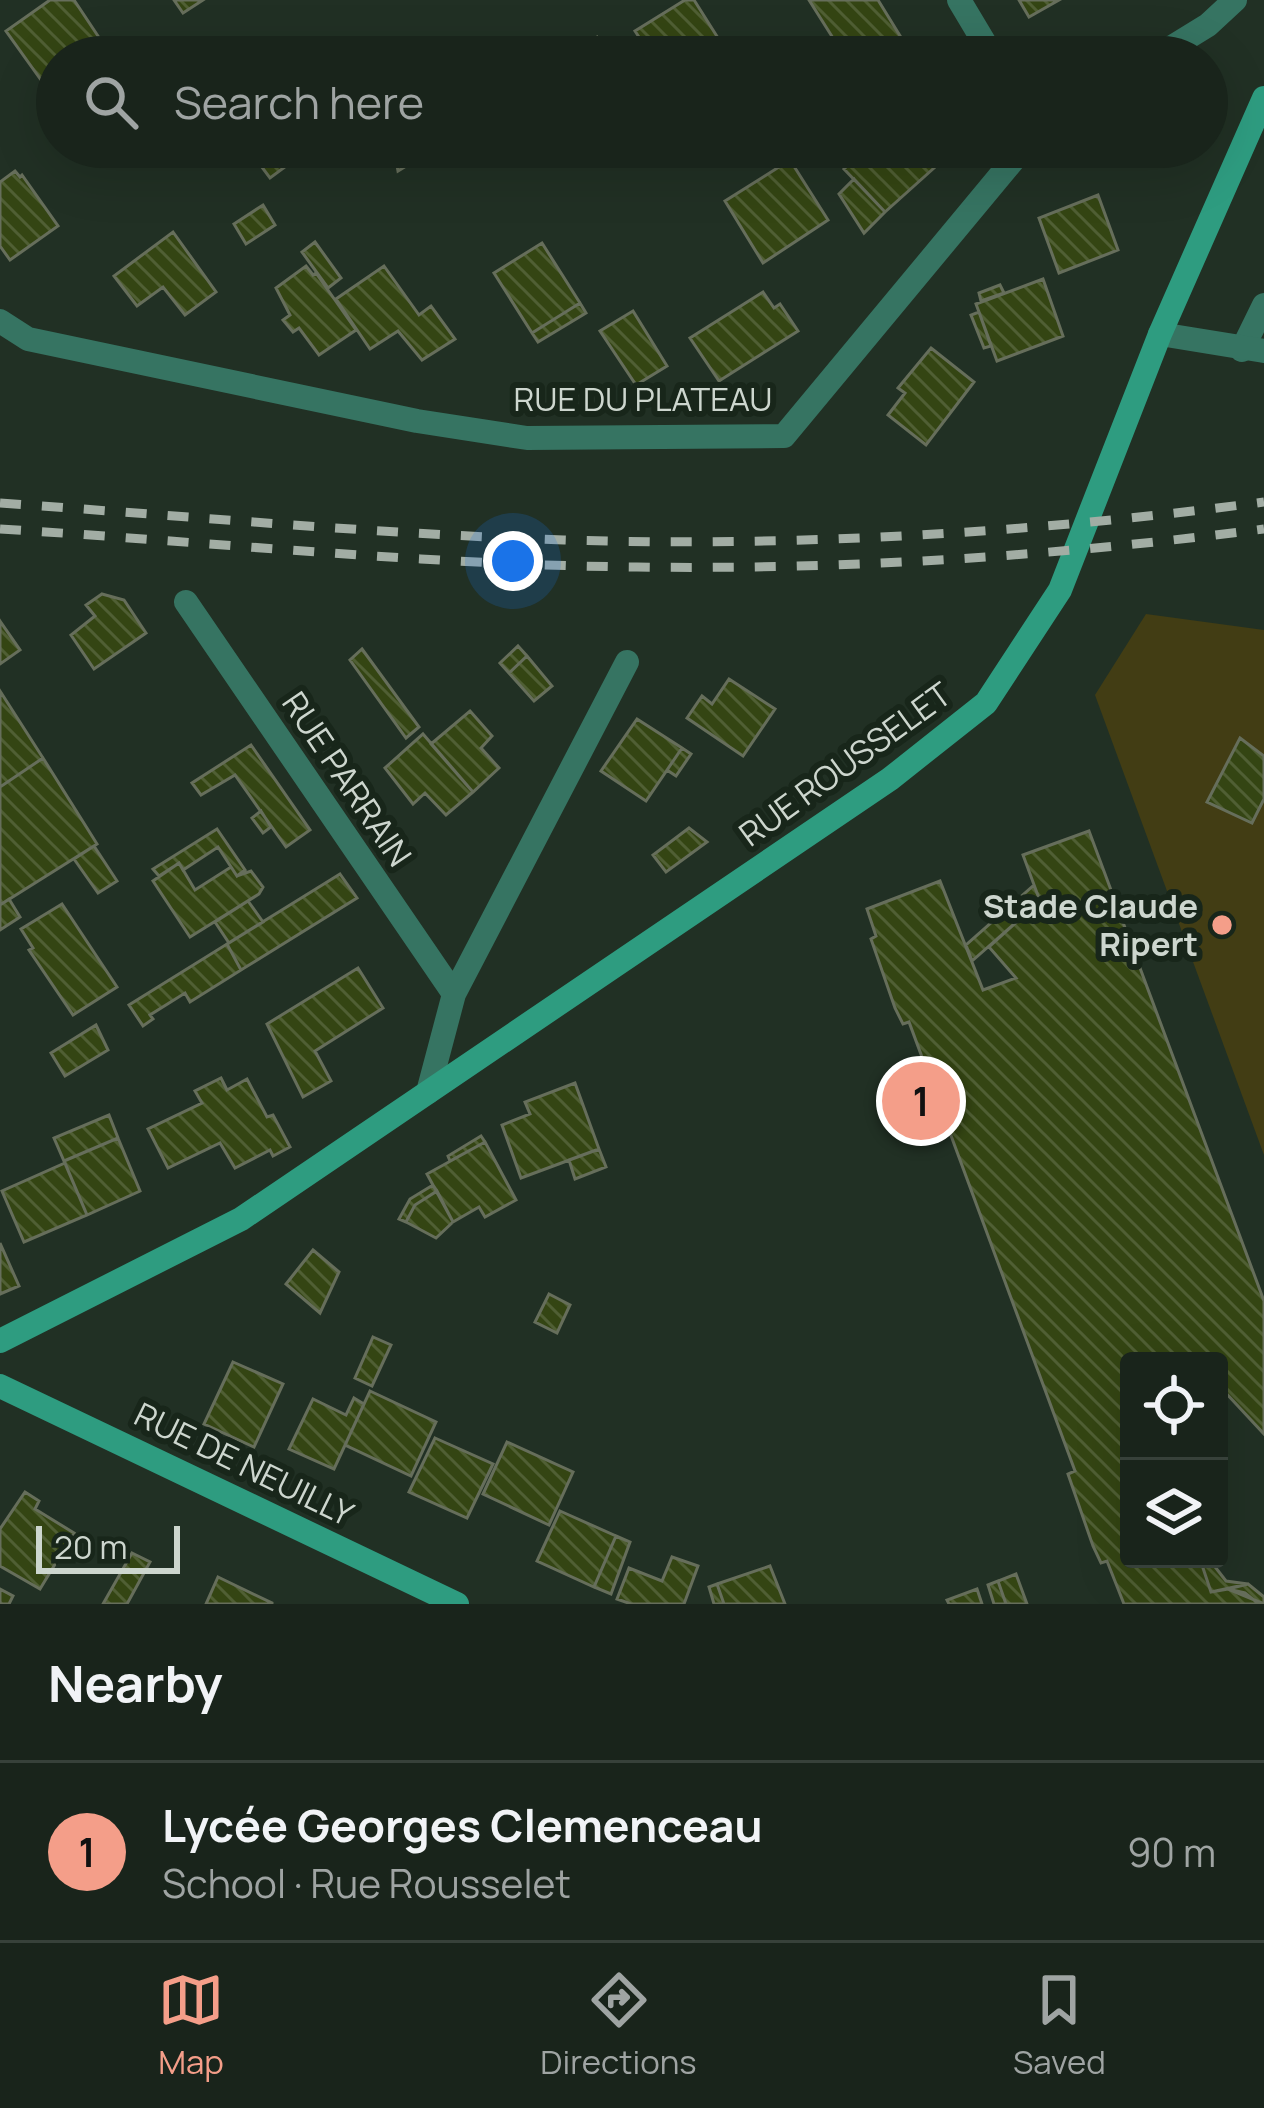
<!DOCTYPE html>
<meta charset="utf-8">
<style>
:root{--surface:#19241b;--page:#263028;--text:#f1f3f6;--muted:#9fa4a3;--line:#37413a;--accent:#f49e89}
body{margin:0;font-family:Manrope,sans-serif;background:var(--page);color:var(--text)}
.controls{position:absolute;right:36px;bottom:36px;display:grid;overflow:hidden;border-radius:12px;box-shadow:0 12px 48px #0002}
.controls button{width:108px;height:108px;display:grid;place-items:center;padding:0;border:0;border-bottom:3px solid var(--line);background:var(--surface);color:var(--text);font:60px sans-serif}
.scale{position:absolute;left:36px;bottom:30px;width:144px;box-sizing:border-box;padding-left:12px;border:6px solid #cdd6ce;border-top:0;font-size:33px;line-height:42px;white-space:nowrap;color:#cdd6ce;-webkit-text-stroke:9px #18261a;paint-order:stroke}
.you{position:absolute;left:513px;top:561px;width:42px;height:42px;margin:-30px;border:9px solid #fff;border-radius:50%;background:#1a73e8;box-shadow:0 0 0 18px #1a73e833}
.badge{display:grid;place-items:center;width:78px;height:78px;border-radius:50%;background:var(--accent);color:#111;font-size:39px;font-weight:700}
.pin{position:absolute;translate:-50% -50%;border:6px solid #fff;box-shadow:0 3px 12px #0006}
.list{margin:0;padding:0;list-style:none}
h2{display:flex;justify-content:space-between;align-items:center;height:156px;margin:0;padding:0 48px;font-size:51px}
h2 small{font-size:39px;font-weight:400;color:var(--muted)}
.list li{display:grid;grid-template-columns:78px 1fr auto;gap:36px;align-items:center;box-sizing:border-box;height:180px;padding:0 48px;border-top:3px solid var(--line)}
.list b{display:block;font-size:45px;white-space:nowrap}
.list p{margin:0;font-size:39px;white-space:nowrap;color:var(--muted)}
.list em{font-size:39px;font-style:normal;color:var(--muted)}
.icon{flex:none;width:66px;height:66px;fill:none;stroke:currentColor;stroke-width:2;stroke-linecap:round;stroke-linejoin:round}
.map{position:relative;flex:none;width:1264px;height:1604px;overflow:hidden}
.search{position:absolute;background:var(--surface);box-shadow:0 12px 48px #0002;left:36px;right:36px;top:36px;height:132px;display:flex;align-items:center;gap:30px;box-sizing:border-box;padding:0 42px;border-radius:66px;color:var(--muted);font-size:45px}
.sheet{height:336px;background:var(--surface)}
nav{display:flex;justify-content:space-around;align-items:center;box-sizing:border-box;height:168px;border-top:3px solid var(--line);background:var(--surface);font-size:33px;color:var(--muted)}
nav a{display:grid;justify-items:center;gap:6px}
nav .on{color:var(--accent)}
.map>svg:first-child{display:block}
</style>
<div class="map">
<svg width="1264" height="1604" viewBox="0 0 1264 1604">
<defs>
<pattern id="building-back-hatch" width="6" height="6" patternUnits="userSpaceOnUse" patternTransform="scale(3)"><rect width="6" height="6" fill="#344513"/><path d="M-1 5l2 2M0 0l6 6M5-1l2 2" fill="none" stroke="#505f34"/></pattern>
</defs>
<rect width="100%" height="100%" fill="#213024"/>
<!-- pitch -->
<path fill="#423d14" d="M1146,614l118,16v525l-169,-460z"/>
<!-- building -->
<path fill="url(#building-back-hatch)" stroke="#666e5b" stroke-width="3" d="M50,0h24l30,45 -17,12h-30v22l-11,8 -40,-56z
M174,0h29l-20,13z
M685,0h9l36,57h-78l-17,-26z
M809,0h69l24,39 -29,18h-28z
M1019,0h40l-30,17z
M597,37l12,20h-42z
M247,147h65l-42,31z
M394,147h43l-39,24z
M867,147h65l12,12 -59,53 -41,-43z
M790,160l38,60 -65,43 -38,-62z
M15,171l5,6 2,-2 36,51 -48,34 -10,-14v-64z
M854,179l31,33 -21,21 -25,-39z
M1098,195l20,55 -59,23 -20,-55z
M263,205l12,20 -29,19 -12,-20z
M173,232l43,60 -31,23 -22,-28 -26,19 -23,-30z
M315,242l26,36 -13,10 -26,-36z
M542,243l38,60 -48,30 -38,-60z
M306,266l7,9 3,-2 40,57 -37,25 -20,-27 -6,4 -10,-12 7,-5 -14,-27z
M384,266l35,49 12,-9 24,33 -33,21 -24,-29 -28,18 -34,-50z
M1043,279l20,57 -66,25 -21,-57z
M1000,285l4,8 -23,8 -2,-8z
M763,292l11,16 6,-4 18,27 -79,50 -29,-43z
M580,303l6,10 -48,29 -6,-9z
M633,311l34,55 -31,19 -36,-54z
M979,312l12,34 -7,2 -13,-33z
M931,348l43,34 -48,63 -38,-30 17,-22 -7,-5z
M102,594l22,6 22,33 -52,36 -23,-34 24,-19 -9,-11z
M0,621l20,29 -20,14z
M518,646l9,10 -18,17 -9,-10z
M362,649l57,78 -13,11 -56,-78z
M527,656l25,30 -18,15 -25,-28z
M729,679l46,30 -32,47 -56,-38 15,-22 10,8z
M0,691l43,67 -43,29z
M470,711l22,25 -11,12 18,20 -26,24 -42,-48z
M637,719l45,29 -36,53 -45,-30z
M423,734l50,58 -27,23 -21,-22 -12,11 -28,-36z
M1240,738l24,18v43l-12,24 -45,-21z
M251,745l59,85 -24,17 -51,-72 -34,20 -9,-12z
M682,748l9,6 -15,22 -9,-6z
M43,758l54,86 -97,61v-118z
M261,811l10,16 -8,6 -11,-15z
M689,828l18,14 -41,30 -13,-17z
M217,829l28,41 -8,6 -19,-29 -35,23 -4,-7 -20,13 -6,-7z
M1089,831l175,470v133l-40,-43 -5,2v-32h-90v198h71l11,33 17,-3 17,4 14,11h-135l-17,-43 -6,2 -8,-17 -25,-72 7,-3 -166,-449 -6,2 -8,-16 -24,-69 5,-3 -9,-27 73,-28 43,109 33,-12 -27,-31 51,-46 -17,-46z
M94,846l23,35 -19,12 -24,-34z
M179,863l16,27 36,-23 6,9 14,-5 12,16 -4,7 -69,43 -37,-56z
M340,874l17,24 -116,72 -14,-26z
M1034,885l6,16 -68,60 -6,-16z
M9,899l11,18 -20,13v-25z
M248,901l15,21 -34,21 -14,-21z
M62,904l55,83 -44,28 -44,-65 4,-2 -12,-19z
M227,944l14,26 -51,32 -5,-9 -35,22 3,4 -10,7 -14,-21z
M358,968l25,40 -68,43 16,30 -28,16 -36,-73z
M96,1025l12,25 -43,26 -14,-23z
M221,1078l6,12 20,-11 20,38 6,-2 17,32 -17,9 -3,-6 -35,18 -15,-25 -52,25 -20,-39 54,-26 -7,-12z
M575,1083l24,66 -78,29 -19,-53 28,-11 -5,-12z
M109,1115l9,23 -54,23 -10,-23z
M481,1136l4,6 -35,19 -2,-5z
M118,1138l22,53 -53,24 -23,-54z
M485,1142l31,58 -31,17 -6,-10 -26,15 -26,-48z
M599,1149l7,18 -31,12 -6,-19z
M65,1163l22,52 -63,27 -22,-51z
M433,1185l4,6 -22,14 -9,17 -7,-3 11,-20z
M437,1191l16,31 -17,16 -30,-16 9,-17z
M0,1243l19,43 -19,8z
M313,1250l26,22 -19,41 -34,-29z
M549,1294l21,11 -13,28 -22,-11z
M373,1337l18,8 -19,41 -17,-8z
M233,1362l50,22 -29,63 -50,-23z
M370,1391l66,31 -25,54 -66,-31z
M354,1398l10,6 -30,65 -45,-20 24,-50 33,16z
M435,1438l58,26 -26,54 -58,-26z
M507,1442l66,30 -24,53 -66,-31z
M25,1492l14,9 -4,8 39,24 -34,56 -40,-23v-37z
M560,1511l56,25 -22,51 -57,-26z
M616,1536l14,6 -19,52 -17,-7z
M132,1553l18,9 -23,42h-24z
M672,1557l26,9 -14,38h-53l-14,-5 12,-31 33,13z
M1200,1559h9l17,22 22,3 -37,8z
M770,1566l15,38h-61l-7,-20z
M1016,1574l11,30h-21l-8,-23z
M218,1577l54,26v1h-66z
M998,1581l8,23h-12l-6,-19z
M717,1584l7,20h-10l-5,-17z
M1248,1584l16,13v7l-36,-15z
M0,1589l13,7 -4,8h-9z
M977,1589l5,15h-33l-2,-4z"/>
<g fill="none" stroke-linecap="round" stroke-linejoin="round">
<!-- lane -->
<path stroke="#367462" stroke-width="24" d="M1242,350l22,-45"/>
<!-- street -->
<path stroke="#367462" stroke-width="24" d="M959,0l34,57
M1156,57l52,-32 27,-25
M0,321l28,18 389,82 110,17 257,-2 240,-289
M1160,334l104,17
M186,602l268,392
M428,1092l26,-98 173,-332"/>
<!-- secondary -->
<path stroke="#2e9c80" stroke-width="24" d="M0,1341l241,-122 649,-440 96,-76 74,-113 100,-256 104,-236
M0,1386l457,218"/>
<!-- rail -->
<path stroke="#a2ada4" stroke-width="9" stroke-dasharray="21 21" stroke-linecap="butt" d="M0,503c188,13 376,31 564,37 233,7 468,-7 700,-38
M0,529c212,13 424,36 637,38 210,3 419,-11 627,-38"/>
</g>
<!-- markers -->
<circle fill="#f49e89" stroke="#18261a" stroke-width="4.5" cx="1222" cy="925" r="12"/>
<g text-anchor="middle" stroke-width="12" stroke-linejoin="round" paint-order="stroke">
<!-- street labels -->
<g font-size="33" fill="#cdd6ce" stroke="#18261a">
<text x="643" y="411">RUE DU PLATEAU</text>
<text transform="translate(845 764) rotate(-36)" y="12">RUE ROUSSELET</text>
<text transform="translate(347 779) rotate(56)" y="12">RUE PARRAIN</text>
<text transform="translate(244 1464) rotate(26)" y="12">RUE DE NEUILLY</text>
</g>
<!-- poi labels -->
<g font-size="33" font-weight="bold" fill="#cdd6ce" stroke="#18261a" text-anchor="end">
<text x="1198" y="918">Stade Claude<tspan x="1198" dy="38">Ripert</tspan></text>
</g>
</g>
</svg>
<div class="controls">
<button><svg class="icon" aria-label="locate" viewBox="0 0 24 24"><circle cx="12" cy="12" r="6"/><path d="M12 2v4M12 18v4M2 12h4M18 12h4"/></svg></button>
<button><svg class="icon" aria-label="layers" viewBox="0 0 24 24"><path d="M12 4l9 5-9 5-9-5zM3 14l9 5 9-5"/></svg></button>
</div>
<div class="scale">20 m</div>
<div class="you"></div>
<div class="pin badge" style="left:921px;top:1101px">1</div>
<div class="search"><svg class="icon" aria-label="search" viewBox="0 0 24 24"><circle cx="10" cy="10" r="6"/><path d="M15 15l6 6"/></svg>Search here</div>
</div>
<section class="sheet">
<h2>Nearby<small></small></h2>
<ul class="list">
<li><span class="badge">1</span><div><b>Lycée Georges Clemenceau</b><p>School · Rue Rousselet</p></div><em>90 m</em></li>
</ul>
</section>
<nav>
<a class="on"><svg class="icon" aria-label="map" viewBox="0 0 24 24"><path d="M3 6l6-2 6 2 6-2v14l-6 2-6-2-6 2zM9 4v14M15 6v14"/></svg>Map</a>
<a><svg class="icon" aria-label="directions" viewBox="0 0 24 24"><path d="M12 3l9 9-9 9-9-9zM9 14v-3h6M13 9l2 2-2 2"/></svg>Directions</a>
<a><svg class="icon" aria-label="saved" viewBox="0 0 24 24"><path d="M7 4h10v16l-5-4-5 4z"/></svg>Saved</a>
</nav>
